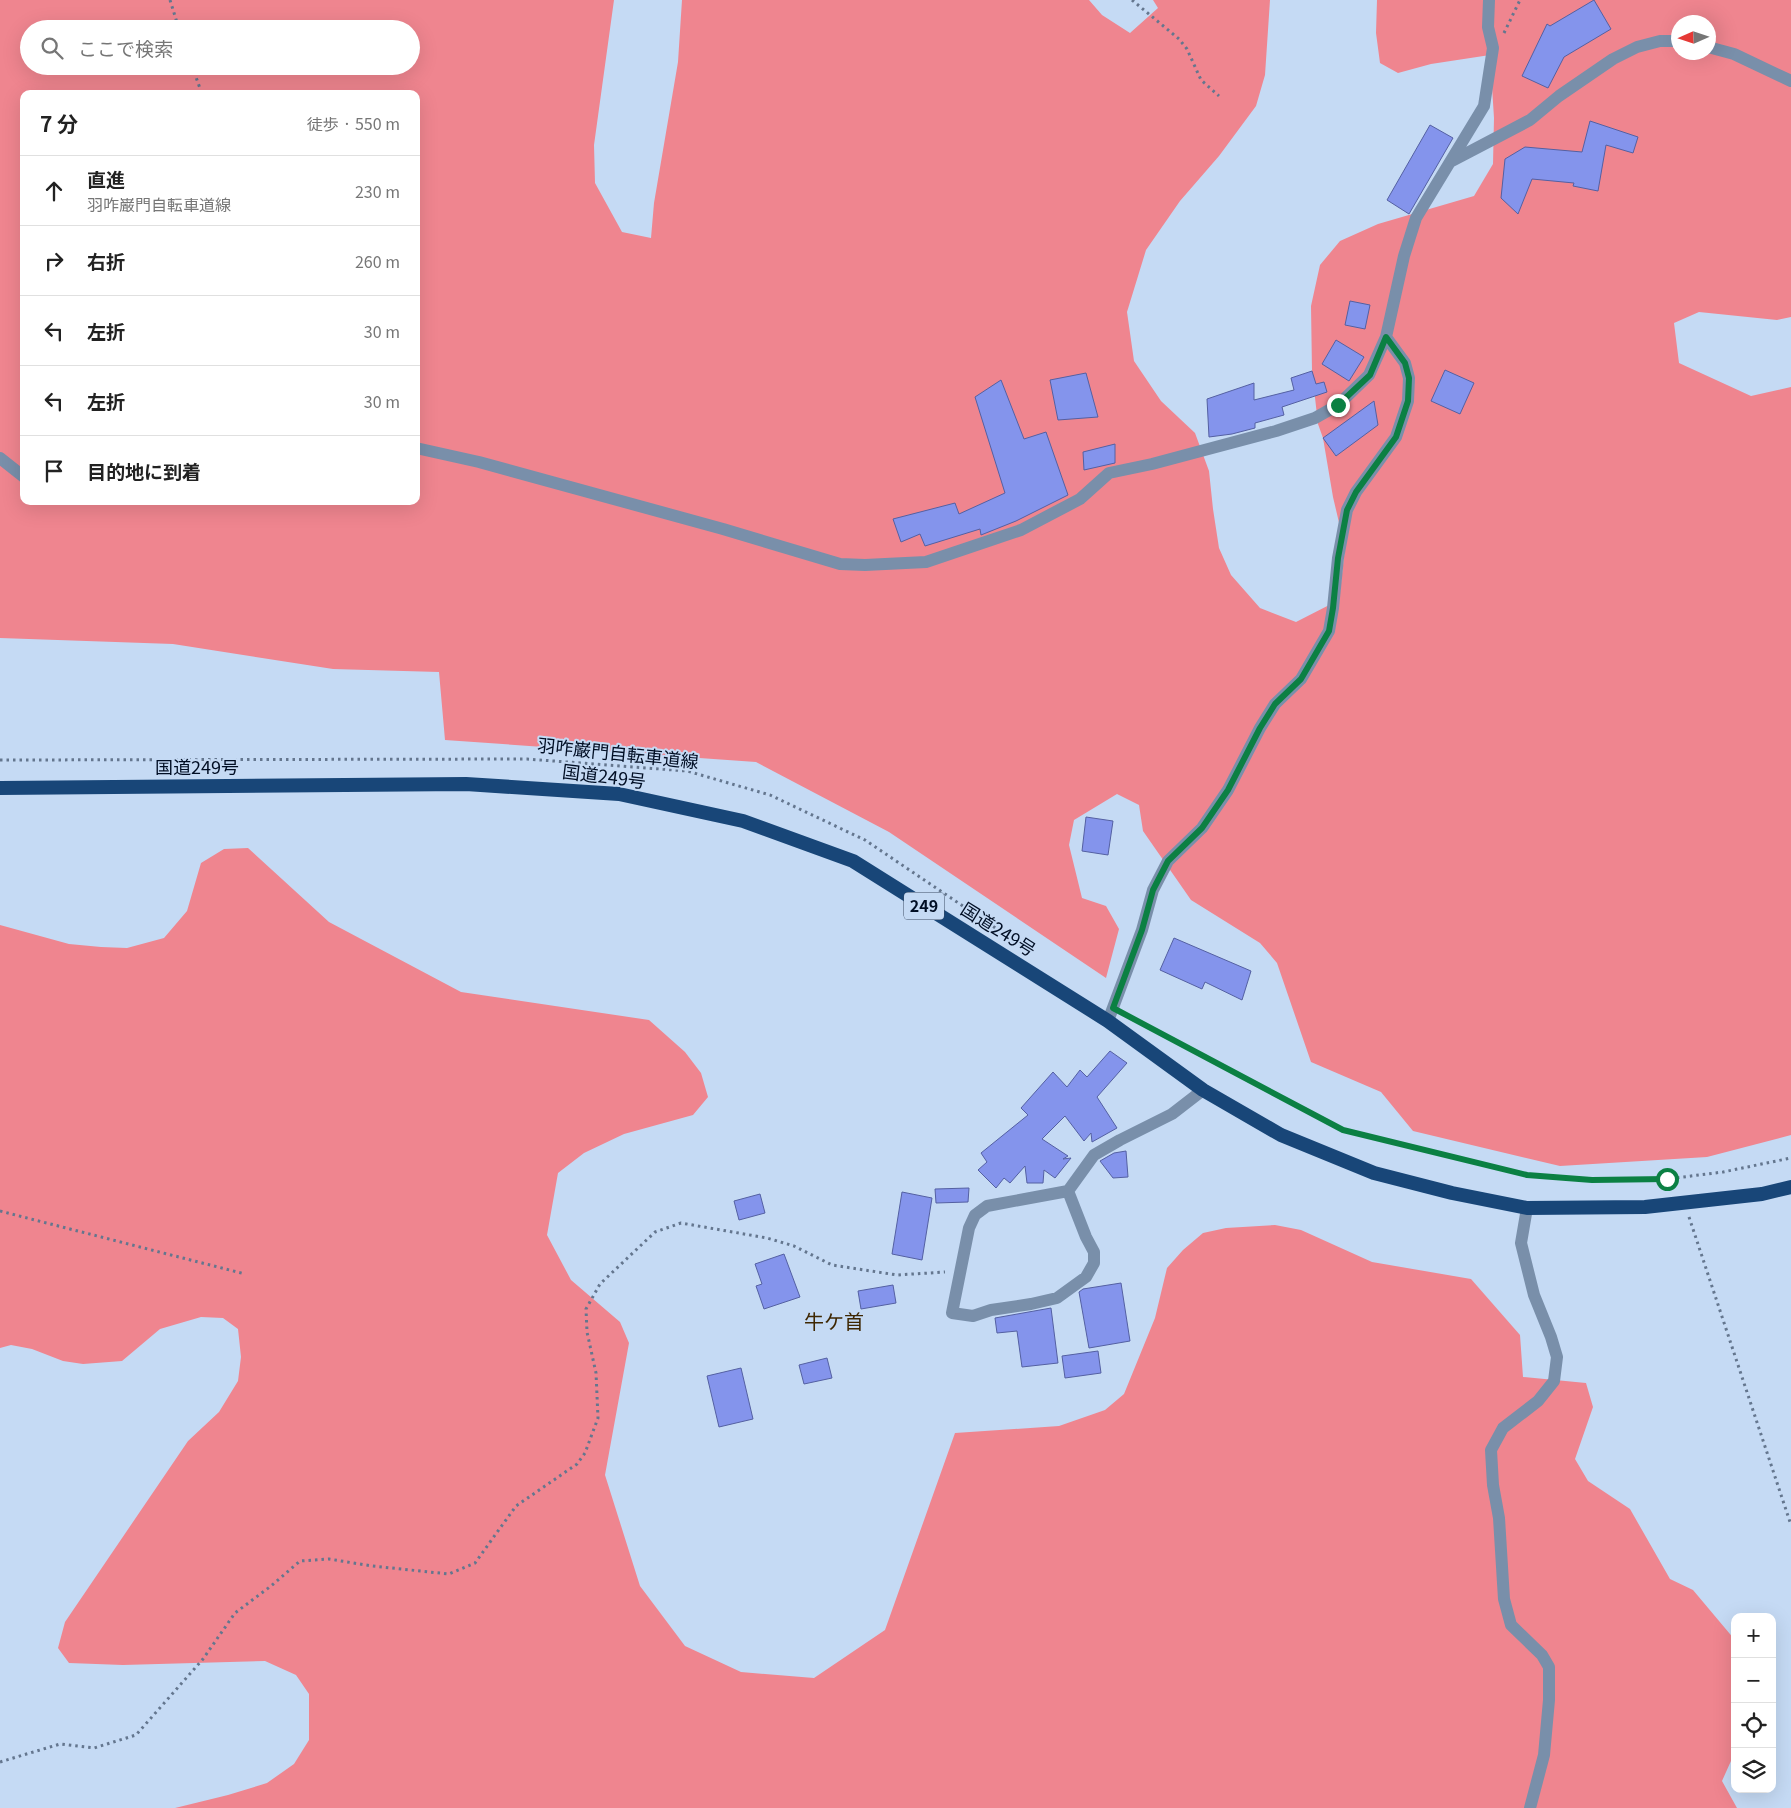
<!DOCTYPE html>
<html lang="ja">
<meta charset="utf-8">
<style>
:root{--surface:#fff;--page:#f2f2f2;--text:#222;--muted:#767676;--line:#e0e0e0}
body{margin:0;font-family:Georgia,"Noto Sans JP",serif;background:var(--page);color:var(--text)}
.controls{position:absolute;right:15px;bottom:15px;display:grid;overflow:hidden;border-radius:10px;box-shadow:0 5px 20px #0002}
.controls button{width:45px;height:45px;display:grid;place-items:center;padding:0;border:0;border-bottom:1px solid var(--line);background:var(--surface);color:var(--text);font:25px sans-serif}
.compass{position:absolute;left:1671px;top:15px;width:45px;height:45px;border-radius:50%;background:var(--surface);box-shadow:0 5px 20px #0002;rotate:267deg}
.stop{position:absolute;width:15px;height:15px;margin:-11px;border:4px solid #0b8043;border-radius:50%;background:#fff}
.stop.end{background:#0b8043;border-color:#fff;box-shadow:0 1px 5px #0008}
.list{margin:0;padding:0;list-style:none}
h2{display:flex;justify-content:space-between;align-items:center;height:65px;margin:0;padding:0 20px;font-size:21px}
h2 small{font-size:16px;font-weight:400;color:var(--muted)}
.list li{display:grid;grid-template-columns:32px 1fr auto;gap:15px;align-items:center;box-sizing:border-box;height:70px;padding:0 20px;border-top:1px solid var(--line)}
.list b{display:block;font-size:19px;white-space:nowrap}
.list p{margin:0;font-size:16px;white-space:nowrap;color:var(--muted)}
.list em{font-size:16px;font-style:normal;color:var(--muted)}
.icon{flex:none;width:28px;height:28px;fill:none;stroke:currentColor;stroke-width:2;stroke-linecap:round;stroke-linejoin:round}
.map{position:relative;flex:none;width:1791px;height:1808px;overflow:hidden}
.search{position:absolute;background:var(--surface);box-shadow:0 5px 20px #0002;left:20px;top:20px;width:400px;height:55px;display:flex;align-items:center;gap:12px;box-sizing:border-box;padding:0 18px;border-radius:28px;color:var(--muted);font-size:19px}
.panel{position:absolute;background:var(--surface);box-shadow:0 5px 20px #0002;left:20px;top:90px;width:400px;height:415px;border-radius:10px}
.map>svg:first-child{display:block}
</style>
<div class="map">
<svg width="1791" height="1808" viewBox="0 0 1791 1808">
<rect width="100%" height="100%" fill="#c5daf4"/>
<!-- forest -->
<path fill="#ef858f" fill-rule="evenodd" d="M0,0h614l-20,145 1,38 27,49 29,6 3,-35 24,-141 4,-62h407l13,15 28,18 28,-25 -5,-8h117l-5,75 -9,31 -37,50 -39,45 -34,49 -19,62 7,49 27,40 34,32 14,38 4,38 6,39 12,27 29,33 36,14 43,-22 6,-52 -12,-51 -10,-59 -5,-14 -6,-53 -1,-65 9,-41 20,-24 38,-17 96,-28 19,-32 1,-46 -4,-63 -59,9 -33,9 -18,-10 -4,-30 1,-33h414v317l-14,3 -78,-8 -25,11 5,40 72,33 40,-9v748l-84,22 -147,9 -147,-35 -32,-39 -70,-30 -34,-99 -17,-20 -69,-43 -48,-69 -4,-26 -22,-11 -43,26 -5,25 13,53 24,8 13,23 -13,49 -217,-146 -133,-70 -311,-22 -6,-68 -106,-3 -160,-25 -173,-6zM1678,22h30v30h-30zM29,29h382v37h-382zM24,94h392v407h-392z
M248,848l81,74 132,70 188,28 36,32 16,21 7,24 -15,18 -69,19 -40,19 -26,20 -11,62 24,45 49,42 9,21 -24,132 35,111 45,60 56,26 73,6 71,-48 70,-197 104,-7 46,-16 19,-16 31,-76 12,-50 16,-18 20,-17 23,-5 49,-3 26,5 71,32 99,17 49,56 3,42 63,6 7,24 -18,52 13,22 42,28 40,70 23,11 42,50v112l-13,29 15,27h-1562l53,-13 39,-12 27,-19 15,-24v-46l-13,-19 -31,-14 -142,4 -54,-2 -11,-15 7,-26 123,-181 31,-29 19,-31 3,-24 -3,-28 -15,-11 -22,-1 -41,12 -38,32 -39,3 -20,-3 -31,-12 -21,-4 -11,3v-423l69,19 32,3 26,1 37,-10 23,-27 14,-48 23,-14z"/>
<!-- building -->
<path fill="#8494ec" stroke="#5460a2" d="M1594,0l17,29 -47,28 -16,31 -26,-12 25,-52 3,2z
M1590,121l48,16 -5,16 -27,-8 -8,46 -25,-5 1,-3 -42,-4 -14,35 -17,-16 4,-39 20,-12 57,5z
M1430,125l23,13 -44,76 -22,-14z
M1350,301l20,4 -5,24 -20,-4z
M1336,340l28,17 -15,24 -27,-17z
M1445,370l29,13 -14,31 -29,-13z
M1312,371l4,13 8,-2 3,10 -45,15 2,8 -29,8v5l-23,6 -23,3 -2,-38 47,-16v17l40,-10 -3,-12z
M1086,373l12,44 -40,3 -8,-40z
M1001,380l23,59 22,-7 22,63 -52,26 -35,14 -1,-6 -55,17 -5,-12 -19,8 -8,-23 62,-16 4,11 46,-21 -30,-96z
M1374,401l4,24 -42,31 -13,-18z
M1115,444v19l-31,7 -1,-18z
M1086,817l27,4 -5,34 -26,-4z
M1174,938l77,33 -9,29 -37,-18 -3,7 -42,-19z
M1110,1051l17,12 -30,34 20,31 -25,14 -1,-9 -7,8 -19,-25 -23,23 26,17 -5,3 8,-1 -16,20 -11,-8 -1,13h-16l-2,-17 -15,17 -6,-5 -8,10 -18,-18 9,-8 -6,-9 47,-38 -7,-7 32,-36 14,15 13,-17 7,7z
M1126,1151l2,26 -15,1 -13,-17 14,-8z
M969,1188l-1,14 -32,1 -1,-14z
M902,1192l30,6 -10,62 -30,-6z
M760,1194l5,19 -26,7 -5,-19z
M784,1254l16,43 -36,12 -8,-23 6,-2 -7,-20z
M1121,1283l9,58 -41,7 -10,-56 4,-3z
M893,1285l3,18 -35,6 -3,-18z
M1051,1308l7,55 -36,4 -5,-36 -20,2 -2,-15z
M1098,1351l3,22 -36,5 -3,-22z
M827,1358l5,20 -28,6 -5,-19z
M741,1368l12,51 -34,8 -12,-51z"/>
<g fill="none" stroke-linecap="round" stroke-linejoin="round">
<!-- path -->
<path stroke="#64768e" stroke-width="3" stroke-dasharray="2.5 4" stroke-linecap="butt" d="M170,0l9,29
M1132,0l47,39 8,10 14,31 18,16
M1504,33l16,-33
M192,66l10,28
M0,760l527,-1 160,12 83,24 95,45 166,112
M1132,1018l211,112 184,45 65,5 75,-1 56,-7 68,-14
M0,1211l245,63
M1689,1217l102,308
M0,1762l60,-18 34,4 42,-13 67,-76 32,-46 36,-27 29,-25 29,-2 43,7 77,8 26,-11 41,-57 61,-42 8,-11 13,-35 -2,-45 -9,-41 -1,-23 14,-25 55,-52 26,-9 86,15 27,8 38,19 65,10 48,-3"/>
<!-- minor -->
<path stroke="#798faa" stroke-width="12" d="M1708,47l26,7 57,27
M1450,162l80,-42 29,-24 54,-37 24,-12 23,-6h18
M416,448l63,14 244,67 117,35 25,1 61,-3 95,-32 59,-31 29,-26 43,-9 124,-33 39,-13 23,-13 31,-30 17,-38 18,-81 12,-38 68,-112 9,-58 -5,-21 1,-27
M0,458l24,19
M1108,1021l34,-91 11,-40 15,-29 34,-33 26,-38 32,-62 15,-24 26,-25 28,-48 4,-23 5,-50 9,-48 9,-18 40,-55 12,-36 1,-23 -4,-15 -19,-26
M1068,1191l18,46 8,15v11l-8,14 -29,21 -26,6 -40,6 -18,6 -21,-3 17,-85 6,-13 12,-9 81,-15 26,-36 26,-15 52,-26 31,-24"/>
<!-- tertiary -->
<path stroke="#798faa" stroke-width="12" d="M1527,1208l-6,35 13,52 17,42 6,20 -3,24 -16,20 -35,27 -12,22 2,35 6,33 5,81 7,26 31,30 7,12v33l-5,55 -14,53"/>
<!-- trunk -->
<path stroke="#184678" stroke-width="14" d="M0,788l466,-4 153,10 124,27 110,40 255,160 95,69 78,45 93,38 78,20 75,15 118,-1 117,-13 29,-7"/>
</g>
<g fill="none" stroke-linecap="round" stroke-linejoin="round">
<!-- route -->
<path stroke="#0b8043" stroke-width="6" d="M1338,405l32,-30 16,-38 19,26 4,15 -1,23 -12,36 -40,55 -9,18 -9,48 -5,50 -4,23 -28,48 -26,25 -15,24 -32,62 -26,38 -34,33 -15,29 -11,40 -29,78 230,122 184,45 65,5 75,-1"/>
</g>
<g text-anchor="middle" stroke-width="4" stroke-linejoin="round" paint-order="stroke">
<!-- shield labels -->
<rect fill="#c5daf4" stroke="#3b4b62" stroke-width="1" x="904" y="892.5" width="40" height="27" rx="4"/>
<g font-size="16" font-weight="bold" fill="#000e24">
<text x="924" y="912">249</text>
</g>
<!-- street labels -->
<g font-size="18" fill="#000e24" stroke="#c5daf4">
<text transform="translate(618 754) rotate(6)" y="6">羽咋巌門自転車道線</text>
<text x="197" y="774">国道249号</text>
<text transform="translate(604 777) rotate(7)" y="6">国道249号</text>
<text transform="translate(998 930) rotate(32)" y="6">国道249号</text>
</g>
<!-- quarter labels -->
<g font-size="20" fill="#3e2702" stroke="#c5daf4">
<text x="834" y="1329">牛ケ首</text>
</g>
</g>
</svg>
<div class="controls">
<button>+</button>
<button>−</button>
<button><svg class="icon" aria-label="locate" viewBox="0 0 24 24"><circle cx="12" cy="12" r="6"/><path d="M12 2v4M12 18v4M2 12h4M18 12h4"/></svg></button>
<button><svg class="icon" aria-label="layers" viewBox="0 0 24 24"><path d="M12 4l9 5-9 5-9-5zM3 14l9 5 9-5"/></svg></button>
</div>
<svg class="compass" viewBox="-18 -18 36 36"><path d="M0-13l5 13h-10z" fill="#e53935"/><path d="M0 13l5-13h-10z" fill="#767676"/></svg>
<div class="stop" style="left:1667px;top:1179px"></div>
<div class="stop end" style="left:1338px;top:405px"></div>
<div class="search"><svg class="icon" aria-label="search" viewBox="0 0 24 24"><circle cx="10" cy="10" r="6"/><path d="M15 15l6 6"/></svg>ここで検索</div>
<section class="panel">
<h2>7 分<small>徒歩 · 550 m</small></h2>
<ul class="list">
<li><svg class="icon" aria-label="ahead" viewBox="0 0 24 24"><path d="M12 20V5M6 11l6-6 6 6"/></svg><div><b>直進</b><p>羽咋巌門自転車道線</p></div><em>230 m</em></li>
<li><svg class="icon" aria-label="right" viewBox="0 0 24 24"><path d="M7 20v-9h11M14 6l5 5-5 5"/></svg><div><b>右折</b></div><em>260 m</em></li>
<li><svg class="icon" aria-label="left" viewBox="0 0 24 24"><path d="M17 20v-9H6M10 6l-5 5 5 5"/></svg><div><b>左折</b></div><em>30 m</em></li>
<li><svg class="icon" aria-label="left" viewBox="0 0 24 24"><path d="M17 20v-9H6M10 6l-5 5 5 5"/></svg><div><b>左折</b></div><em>30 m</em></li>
<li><svg class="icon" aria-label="arrive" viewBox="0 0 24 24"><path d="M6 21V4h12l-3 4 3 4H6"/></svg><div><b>目的地に到着</b></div></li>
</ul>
</section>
</div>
